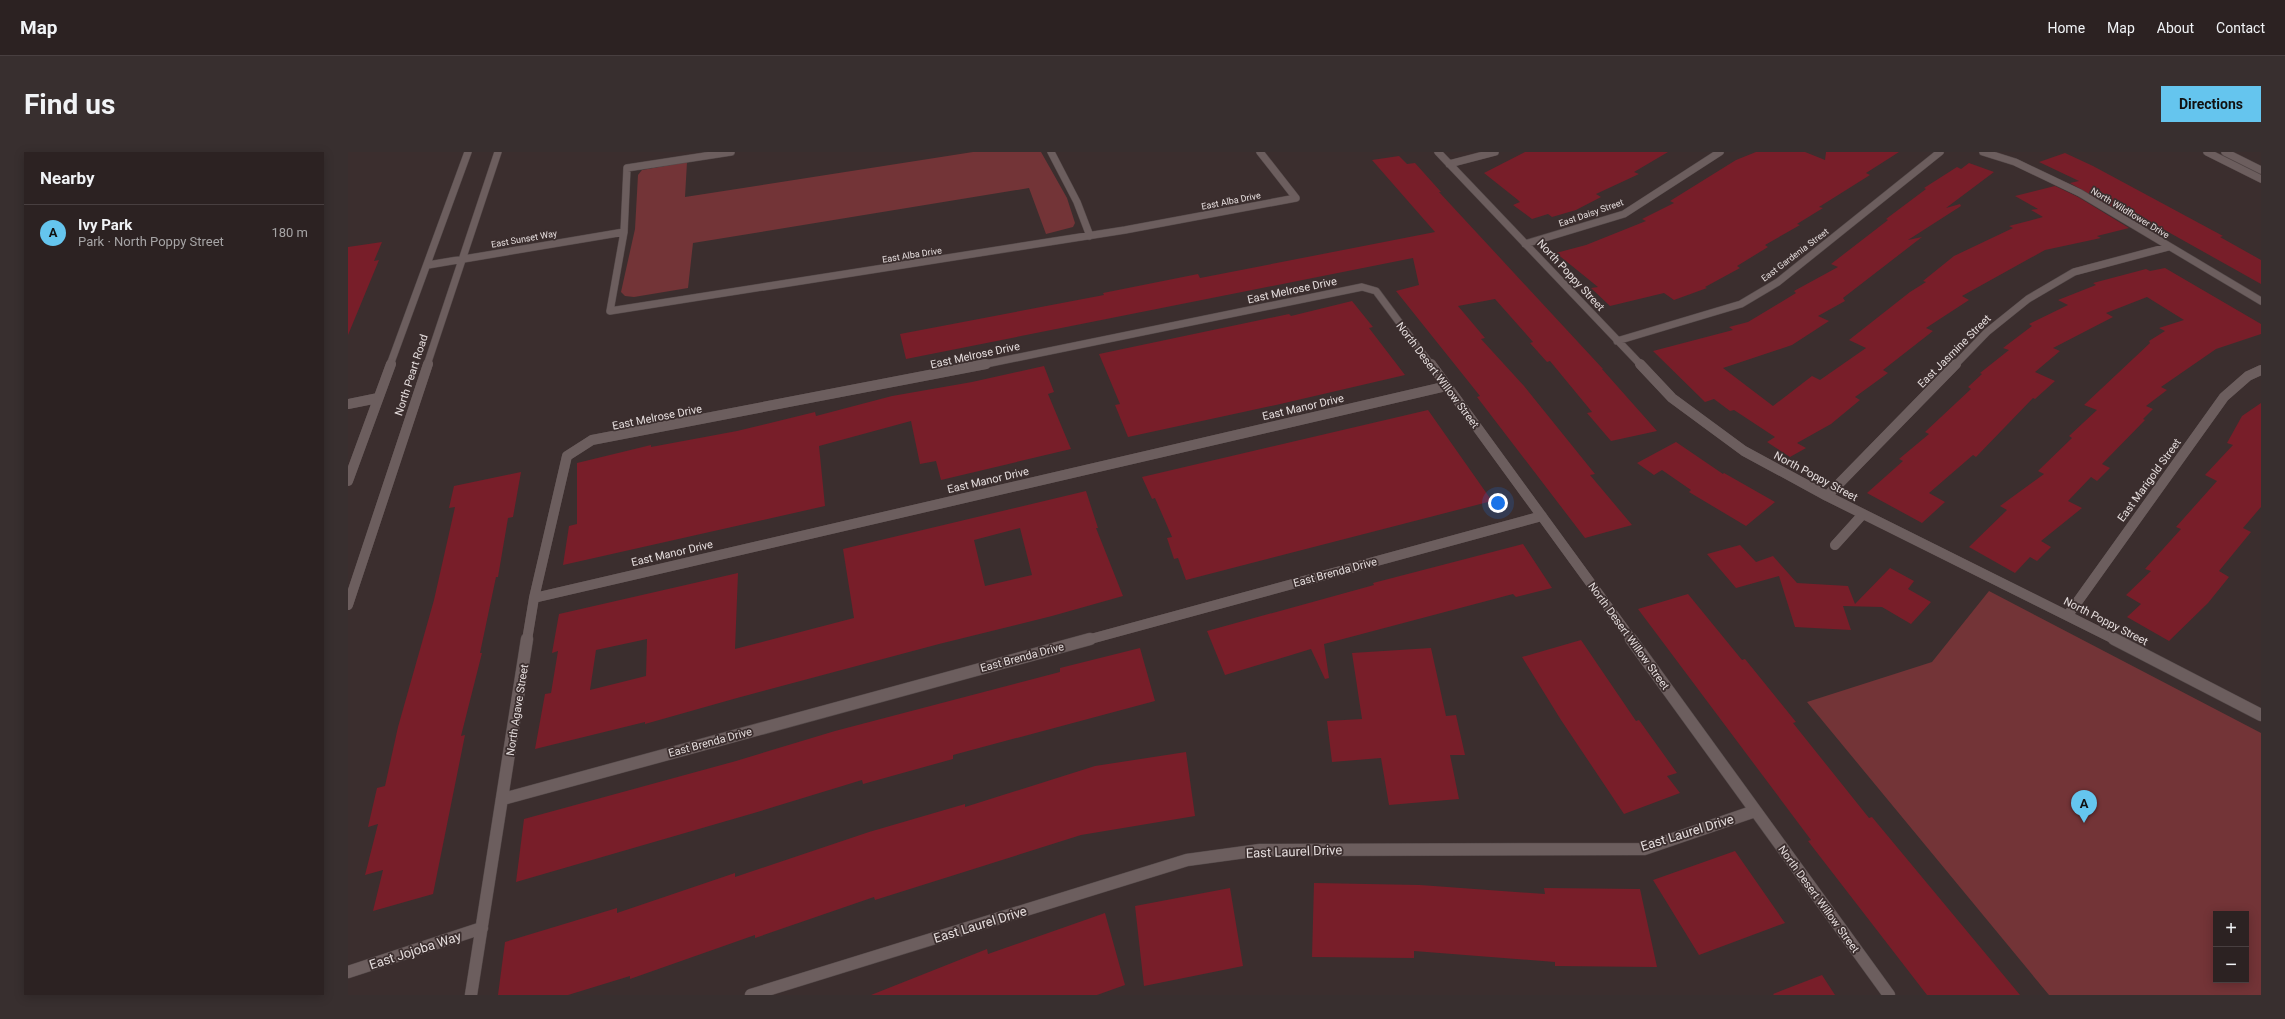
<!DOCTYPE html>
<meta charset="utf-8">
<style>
:root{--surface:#2c2222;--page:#382f2f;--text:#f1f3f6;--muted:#a6a4a5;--line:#483f40;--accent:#65c5ee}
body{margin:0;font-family:Roboto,sans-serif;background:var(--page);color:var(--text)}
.controls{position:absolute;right:12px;bottom:12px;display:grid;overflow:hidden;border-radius:0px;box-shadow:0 2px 10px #0003}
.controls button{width:36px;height:36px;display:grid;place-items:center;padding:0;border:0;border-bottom:1px solid var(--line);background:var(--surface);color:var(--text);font:20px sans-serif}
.you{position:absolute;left:1150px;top:351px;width:14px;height:14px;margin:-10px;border:3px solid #fff;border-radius:50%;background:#1a73e8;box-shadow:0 0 0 6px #1a73e833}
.badge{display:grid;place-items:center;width:26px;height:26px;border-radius:50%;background:var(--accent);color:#111;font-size:13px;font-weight:700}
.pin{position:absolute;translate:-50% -33px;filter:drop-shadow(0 1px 2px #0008)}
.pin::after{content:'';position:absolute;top:21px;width:14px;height:12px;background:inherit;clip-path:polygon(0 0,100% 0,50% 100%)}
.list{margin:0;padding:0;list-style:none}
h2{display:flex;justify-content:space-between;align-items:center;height:52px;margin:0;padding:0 16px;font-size:17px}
h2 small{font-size:13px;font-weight:400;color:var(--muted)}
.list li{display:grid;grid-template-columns:26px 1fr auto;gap:12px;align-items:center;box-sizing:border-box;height:56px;padding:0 16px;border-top:1px solid var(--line)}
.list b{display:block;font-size:15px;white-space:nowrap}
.list p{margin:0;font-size:13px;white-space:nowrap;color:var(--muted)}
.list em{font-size:13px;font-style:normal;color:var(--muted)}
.map{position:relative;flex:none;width:1913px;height:843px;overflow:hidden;border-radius:0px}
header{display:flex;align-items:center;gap:24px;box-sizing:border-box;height:56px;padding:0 20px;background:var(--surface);border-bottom:1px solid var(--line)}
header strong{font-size:19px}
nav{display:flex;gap:22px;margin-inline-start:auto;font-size:14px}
.intro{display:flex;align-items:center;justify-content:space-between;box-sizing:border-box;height:96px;padding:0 24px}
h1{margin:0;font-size:28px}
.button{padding:10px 18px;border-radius:0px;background:var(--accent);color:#111;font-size:14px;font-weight:700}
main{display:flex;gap:24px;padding:0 24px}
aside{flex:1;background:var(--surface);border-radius:0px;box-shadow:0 2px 10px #0003}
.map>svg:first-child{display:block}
</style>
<header>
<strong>Map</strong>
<nav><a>Home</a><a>Map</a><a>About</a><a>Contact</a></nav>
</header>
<div class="intro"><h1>Find us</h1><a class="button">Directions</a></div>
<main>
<aside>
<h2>Nearby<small></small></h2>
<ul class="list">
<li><span class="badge">A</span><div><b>Ivy Park</b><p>Park · North Poppy Street</p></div><em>180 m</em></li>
</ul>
</aside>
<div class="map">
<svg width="1913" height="843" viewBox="0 0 1913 843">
<rect width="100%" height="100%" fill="#3b2e2e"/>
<!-- green -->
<path fill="#733437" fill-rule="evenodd" d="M625,0h68l26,46 8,25 -2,4 -27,7 -17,-46 -336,55 -5,45 -54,9 -9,-1 -4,-4 14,-63 3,-54 4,-5 45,-8 -2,35z
M1641,439l272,142v262h-212l-242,-293 125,-40zM1868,762h30v66h-30z"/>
<!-- building -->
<path fill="#781e29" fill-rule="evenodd" d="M1177,0h143l-34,20 5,2 -43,20 5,3 -25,13 -24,7 -4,-3 -16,5 -19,-14 7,-3 -2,-2 -34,-27z
M1408,0h49l20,8 1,-8h73l-33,21 4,2 -51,32 4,1 -26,16 3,1 -35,20 3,2 -31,19 3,2 -35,19 2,1 -33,12 -10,-7 -54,13 -19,-18 7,-1 -42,-34 30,-8 60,-24 -4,-2 32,-16 -4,-2 66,-41z
M1717,1l28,13 130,70 -3,1 41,23v24l-107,-60 -11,1 -73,-42 9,-2 -40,-19z
M1051,4l8,8 8,-1 26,29h-2l164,177h-1l55,62 -46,10 -24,-28 5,-1 -42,-51 -3,1 -17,-19 3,-1 -38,-43 -37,7 27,32 -4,1 43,47 71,88 -5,1 42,50 -47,13 -108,-141 3,-1 -84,-105 23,-6 -6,-27 -507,101 -6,-25 204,-39 -1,-2 95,-19 2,4 235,-46 -63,-72z
M1621,11l25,9 -48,36 14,-4 1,2 -53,34 14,-3 -79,61 2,3 -27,15 11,5 -37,24 -69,23 50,38 39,-30 8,4 46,-32 -17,-8 61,-48 16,-10 -3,-1 31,-25 59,-28 -4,-2 34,-9 -12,-7 7,-1 -23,-13 40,-10 23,11 51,31 -32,8 4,2 -56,12 -83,46 7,4 -43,28 7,3 -50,39 5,3 -33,24 5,3 -29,24 -34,19 9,5 -16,9 -23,-15 8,-5 -41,-27 -4,1 -16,-12 -9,3 -52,-51 80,-21 -4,-3 19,-5 48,-29 -2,-2 44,-24 -7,-3 57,-44 -2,-1 40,-30 -2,-1 33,-21 4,2z
M34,90l-8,19 5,-1 -31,75v-88z
M1817,116l96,56v10l-45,15 -55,38 6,3 -21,16 7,3 -10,10 2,1 -43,44 8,4 -13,13 -6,-4 -23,24 14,7 -41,33 10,6 -14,14 -7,-4 -15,16 -46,-26 38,-37 -7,-4 44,-32 -6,-3 34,-33 -3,-2 28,-26 -13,-5 66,-62 -1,-2 16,-10 -6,-3 25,-8 -37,-23 -41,16 7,4 -60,31 7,3 -25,21 20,9 -20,18 -2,-1 -57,59 -3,-2 -44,38 16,9 -23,21 -55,-30 36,-32 -4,-2 30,-25 -4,-2 46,-43 -3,-2 14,-13 -2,-1 29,-23 -6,-2 29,-22 -3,-2 39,-19 -10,-5 38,-15 -3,-2 53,-14 4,2z
M1004,149l21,26 -4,1 36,47 -129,30 -148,32 -13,-32 5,-1 -21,-50 190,-40 2,2z
M696,214l10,26 -6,2 23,55 -130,31 -5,-19 -16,3 -9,-43 -92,25 6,60 -262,59 6,-39 8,-2v-61l74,-18v2l86,-16 78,-19 1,4 76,-20 80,-14z
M1913,251v104l-18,21 8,4 -32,39 10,6 -21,26 -39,38 -42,-24 14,-13 -15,-9 25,-24 -6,-2 36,-40 -5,-2 41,-46 -12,-6 28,-30 -6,-2 15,-27z
M1080,258l64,91 -306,79 -8,-22 -4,1 -7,-21 5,-1 -17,-39 -3,1 -10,-22z
M1328,290l47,32 1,-1 51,29 -29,24 -57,-34 2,-2 -29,-20 -8,5 -17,-12z
M173,320l-8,45 -5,1 -10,59h-2l-16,76h2l-21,83 4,-1 -32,159 -60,17 10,-41 -18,5 13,-51 -10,3 9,-39 8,-2 13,-59 36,-127 21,-93 -6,1 5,-22z
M738,339l12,37h-2l27,68 -71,20 -113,28 -202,54 -92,26v-2l-110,27 10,-55 6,-1 7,-42 -6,2 7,-39 179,-41 -3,76 119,-31 -11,-69zM672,376l12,47 -47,11 -11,-46zM299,487l-1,37 -56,14 6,-40z
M1175,392l29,44 -36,9 -3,-3 -189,50 5,34 -4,1 -14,-30 -86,26 -18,-44 167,-46 -1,-2z
M1392,393l16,17 17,-6 24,27 51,3 7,18 35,-36 24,13 -6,8 23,13 -20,22 -29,-17 -39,-1 8,24 -56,-3 -16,-51 -43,12 -29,-34z
M1340,442l54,66 3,-1 51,63 -3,1 76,95 3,-1 148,178h-93l-119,-154 3,-1 -173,-231z
M1233,488l55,81 3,-1 38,53 -10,3 13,17 -56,21 -63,-94 -39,-63z
M792,496l15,53 -202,54v4l-90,25 -1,-4 -108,33 -238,69 8,-63 212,-58 99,-30 225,-59v-4z
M1083,496l15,68 10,-1 9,40h-15l9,44 -70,6 -8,-47 -49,4 -5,-41 35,-2 -10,-66z
M838,600l9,64 -114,19 -206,65 -1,-3 -119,41v-3l-125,44v-3l-62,19h-70l7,-53 112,-34v5l118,-40v4l134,-45 96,-28v3l130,-41z
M1387,699l50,72 -86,32 -46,-75z
M966,731l106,2 125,9 -1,-6 96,1 17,78 -102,-1v-4l-141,-11v7l-102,-1z
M882,736l13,78 -99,20 -9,-80z
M757,761l20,72 -28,10h-226l116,-46 1,5z
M1474,823l13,20h-61l-1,-1z"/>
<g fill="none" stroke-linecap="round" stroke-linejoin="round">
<!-- minor-far2 casing -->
<g stroke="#554a4a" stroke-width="8">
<path id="minor-far2" d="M383,0l-104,16 -3,64 -14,79 515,-81 171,-32 -36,-46
M703,0l26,50 13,34
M1090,0l203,213
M1635,0l32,10 65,31 181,108
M1859,0l54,27
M1877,0l36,18
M1101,12l46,-12
M1177,92l99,-30 96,-62
M80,113l196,-33
M1269,189l124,-37 37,-22 162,-130
M42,213l78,-213
M79,213l71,-213
M633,213l381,-78 14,4 55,74
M1607,213l32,-33 41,-33 46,-27 94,-25"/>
</g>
<!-- minor-far1 casing -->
<g stroke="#554a4a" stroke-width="10">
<path id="minor-far1" d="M1083,212l201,276
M1292,212l32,34 72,53 83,45 289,144
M0,252l30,-6
M0,329l43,-117
M1479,344l129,-132
M1487,393l28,-31
M186,446l913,-212
M0,453l80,-241
M1720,463l156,-218 24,-21 13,-6
M179,488l7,-42 33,-142 25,-16 394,-76
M739,488l455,-124"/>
</g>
<!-- minor casing -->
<g stroke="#554a4a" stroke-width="13">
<path id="minor" d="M1283,487l258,356
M1766,487l147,76
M155,647l587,-160
M0,820l134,-44
M123,843l56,-356
M403,843l436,-135 73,-10 384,-1 111,-38"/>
</g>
<!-- minor-far2 -->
<use href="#minor-far2" stroke="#6c5e5e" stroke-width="7"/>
<!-- minor-far1 -->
<use href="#minor-far1" stroke="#6c5e5e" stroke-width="10"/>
<!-- minor -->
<use href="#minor" stroke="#6c5e5e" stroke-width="12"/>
</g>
<g text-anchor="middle" stroke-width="3.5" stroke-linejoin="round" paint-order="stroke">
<!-- far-street labels -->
<g font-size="9" fill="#e5dddd" stroke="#3b2e2e">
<text transform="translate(883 49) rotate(-11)" y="3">East Alba Drive</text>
<text transform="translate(1243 61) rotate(-19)" y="3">East Daisy Street</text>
<text transform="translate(1782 61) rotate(31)" y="3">North Wildflower Drive</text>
<text transform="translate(176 87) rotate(-10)" y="3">East Sunset Way</text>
<text transform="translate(564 103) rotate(-9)" y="3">East Alba Drive</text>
<text transform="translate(1447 103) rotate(-37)" y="3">East Gardenia Street</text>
</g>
<!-- street labels -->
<g font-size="11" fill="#e5dddd" stroke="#3b2e2e">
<text transform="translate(1223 123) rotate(47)" y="4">North Poppy Street</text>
<text transform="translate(944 138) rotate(-12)" y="4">East Melrose Drive</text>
<text transform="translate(1606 199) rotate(-45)" y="4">East Jasmine Street</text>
<text transform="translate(627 203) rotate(-12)" y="4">East Melrose Drive</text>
<text transform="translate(63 223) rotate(-72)" y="4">North Peart Road</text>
<text transform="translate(1090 223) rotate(53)" y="4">North Desert Willow Street</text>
<text transform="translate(955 255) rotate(-13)" y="4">East Manor Drive</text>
<text transform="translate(309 265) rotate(-11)" y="4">East Melrose Drive</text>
<text transform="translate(1468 324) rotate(28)" y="4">North Poppy Street</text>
<text transform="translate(640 328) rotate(-13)" y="4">East Manor Drive</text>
<text transform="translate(1801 328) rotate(-54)" y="4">East Marigold Street</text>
<text transform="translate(324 401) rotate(-13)" y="4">East Manor Drive</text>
<text transform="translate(987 420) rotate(-15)" y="4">East Brenda Drive</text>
<text transform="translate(1758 469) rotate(27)" y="4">North Poppy Street</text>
<text transform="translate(1281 484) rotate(54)" y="4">North Desert Willow Street</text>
<text transform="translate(674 505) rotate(-15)" y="4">East Brenda Drive</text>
<text transform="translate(169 558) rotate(-81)" y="4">North Agave Street</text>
<text transform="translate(362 590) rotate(-15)" y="4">East Brenda Drive</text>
<text transform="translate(1471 747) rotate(54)" y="4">North Desert Willow Street</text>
</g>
<!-- near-street labels -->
<g font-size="13" fill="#e5dddd" stroke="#3b2e2e">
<text transform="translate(1339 680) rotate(-17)" y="5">East Laurel Drive</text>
<text transform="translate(946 699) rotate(-2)" y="5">East Laurel Drive</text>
<text transform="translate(632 772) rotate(-17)" y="5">East Laurel Drive</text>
<text transform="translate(67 798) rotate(-18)" y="5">East Jojoba Way</text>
</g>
</g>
</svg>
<div class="controls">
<button>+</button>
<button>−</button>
</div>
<div class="you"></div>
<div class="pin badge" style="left:1736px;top:671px">A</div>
</div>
</main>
